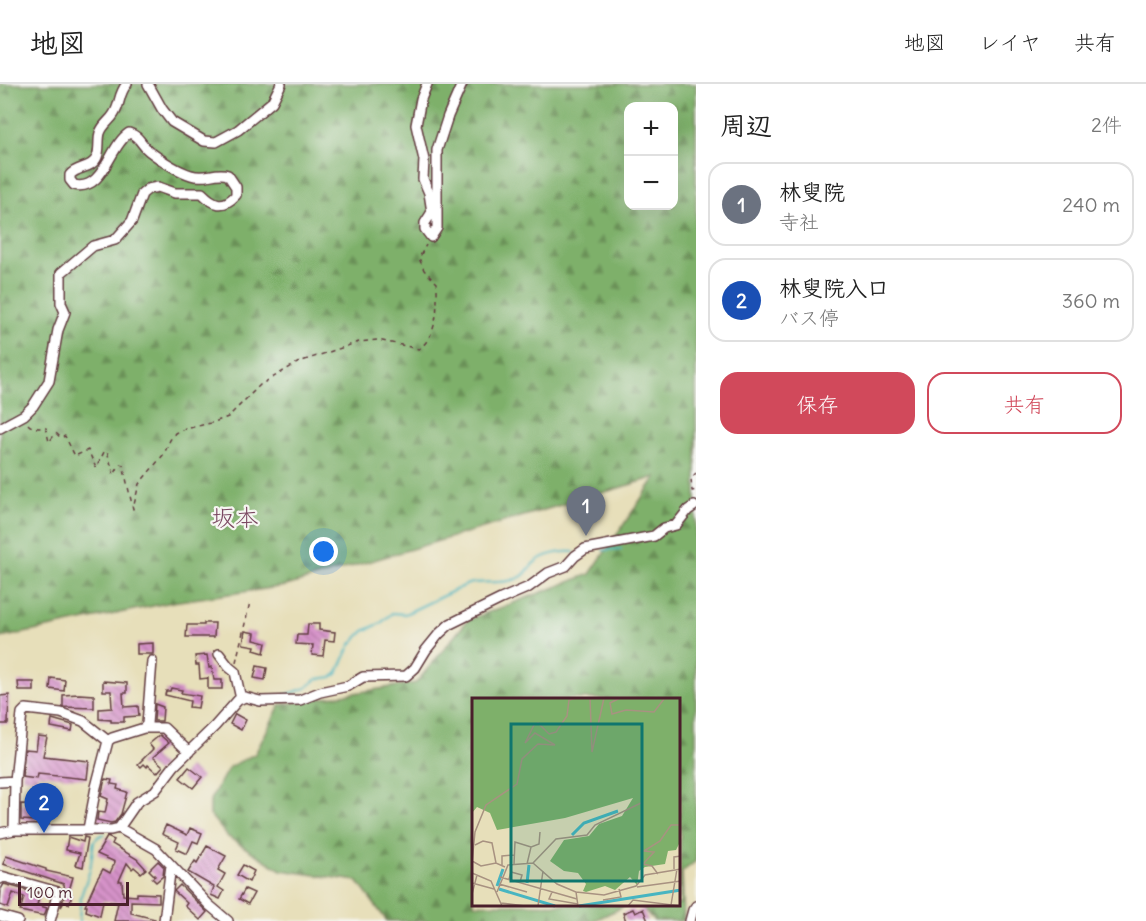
<!DOCTYPE html>
<html lang="ja">
<meta charset="utf-8">
<style>
:root{--surface:#fff;--page:#f6f6f6;--text:#222;--muted:#767676;--line:#e0e0e0;--accent:#d1495b}
body{margin:0;font-family:Delius,"Klee One",sans-serif;background:var(--page);color:var(--text)}
.controls{position:absolute;right:18px;top:18px;display:grid;overflow:hidden;border-radius:12px;box-shadow:0 6px 24px #0002}
.controls button{width:54px;height:54px;display:grid;place-items:center;padding:0;border:0;border-bottom:2px solid var(--line);background:var(--surface);color:var(--text);font:30px sans-serif}
.scale{position:absolute;left:18px;bottom:15px;width:111px;box-sizing:border-box;padding-left:6px;border:3px solid #4a1f2b;border-top:0;font-size:16px;line-height:21px;white-space:nowrap;color:#4a1f2b;-webkit-text-stroke:4px #f6f6f2;paint-order:stroke}
.you{position:absolute;left:324px;top:468px;width:21px;height:21px;margin:-15px;border:4px solid #fff;border-radius:50%;background:#1a73e8;box-shadow:0 0 0 9px #1a73e833}
.badge{display:grid;place-items:center;width:39px;height:39px;border-radius:50%;background:var(--accent);color:#fff;font-size:20px;font-weight:700}
.pin{position:absolute;translate:-50% -50px;filter:drop-shadow(0 2px 3px #0008)}
.pin::after{content:'';position:absolute;top:32px;width:21px;height:18px;background:inherit;clip-path:polygon(0 0,100% 0,50% 100%)}
.list{margin:0;padding:0;list-style:none}
h2{display:flex;justify-content:space-between;align-items:center;height:78px;margin:0;padding:0 24px;font-size:26px}
h2 small{font-size:20px;font-weight:400;color:var(--muted)}
.list li{display:grid;grid-template-columns:39px 1fr auto;gap:18px;align-items:center;box-sizing:border-box;height:84px;margin:0 12px 12px;padding:0 12px;border:2px solid var(--line);border-radius:18px}
.list b{display:block;font-size:22px;white-space:nowrap}
.list p{margin:0;font-size:20px;white-space:nowrap;color:var(--muted)}
.list em{font-size:20px;font-style:normal;color:var(--muted)}
.actions{display:flex;gap:12px;padding:18px 24px}
.actions a{flex:1;padding:14px 0;border:2px solid var(--accent);border-radius:18px;text-align:center;font-size:21px;color:var(--accent)}
.actions .main{background:var(--accent);color:#fff}
.map{position:relative;flex:none;width:696px;height:837px;overflow:hidden}
header{display:flex;align-items:center;gap:36px;box-sizing:border-box;height:84px;padding:0 30px;background:var(--surface);border-bottom:2px solid var(--line)}
header strong{font-size:28px}
nav{display:flex;gap:33px;margin-inline-start:auto;font-size:21px}
main{display:flex}
aside{flex:1;background:var(--surface)}
.map>svg:first-child{display:block}
</style>
<header>
<strong>地図</strong>
<nav><a>地図</a><a>レイヤ</a><a>共有</a></nav>
</header>
<main>
<div class="map">
<svg width="696" height="837" viewBox="0 0 696 837">
<defs>
<pattern id="forest-firs" width="22" height="20" patternUnits="userSpaceOnUse" patternTransform="scale(1.5)"><rect width="22" height="20" fill="#7eb06a"/><path d="M5 1l3.5 6h-7zM16 11l3.5 6h-7z" fill="#698f57"/></pattern>
<pattern id="building-back-hatch" width="6" height="6" patternUnits="userSpaceOnUse" patternTransform="scale(1.5)"><rect width="6" height="6" fill="#d693c9"/><path d="M-1 5l2 2M0 0l6 6M5-1l2 2" fill="none" stroke="#b077a3"/></pattern>
</defs>
<rect width="100%" height="100%" fill="#f6f6f2"/>
<filter id="ink" filterUnits="userSpaceOnUse"><feTurbulence type="fractalNoise" baseFrequency=".0167" numOctaves="2"/><feDisplacementMap in="SourceGraphic" scale="12" xChannelSelector="R" yChannelSelector="G"/><feConvolveMatrix kernelMatrix="1 2 1 2 8 2 1 2 1" color-interpolation-filters="sRGB"/></filter>
<filter id="wash" filterUnits="userSpaceOnUse"><feTurbulence type="fractalNoise" baseFrequency=".008" numOctaves="4" result="noise"/><feDisplacementMap in="SourceGraphic" scale="24" xChannelSelector="R" yChannelSelector="G"/><feGaussianBlur stdDeviation="1.35" result="paint"/><feColorMatrix in="noise" values="0 0 0 0 0 0 0 0 0 0 0 0 0 0 0 0 0 1.4 0 .05"/><feComposite in="paint" operator="in"/></filter>
<g filter="url(#wash)">
<rect width="100%" height="100%" fill="#e7dfba"/>
<!-- forest -->
<path fill="url(#forest-firs)" stroke="#64684a" stroke-width="1.5" fill-rule="evenodd" d="M0,0h696v777l-14,11 2,49h-30l-14,-16 40,-1v-205h-206v205l153,1 -34,16h-206l-30,-40 -76,-11 -53,-33 -18,-22v-15l19,-33 26,-13 25,-49 136,-22 52,-63 122,-46 66,-97 -370,109 -114,16 -172,36zM628,22h46v100h-46z"/>
<g fill="none" stroke-linecap="round" stroke-linejoin="round">
<!-- stream -->
<path stroke="#47b5c1" stroke-width="2" d="M603,466l18,-1
M283,612l23,-8 11,-9 15,-2 5,-3 14,-30 13,-13 17,-8 11,-10 13,1 63,-30c16,-4 32,1 48,-5 10,-3 10,-8 17,-15 10,-10 28,-13 41,-12
M79,837l2,-25 9,-26 4,-29 5,-5 6,-2"/>
</g>
<g id="blocks">
<!-- building -->
<path fill="url(#building-back-hatch)" d="M204,539h11l-1,14h-28l1,-12h17z
M308,540h11v6l16,2 -1,9 -9,-1 -2,16 -11,-1 1,-10 -17,-1 1,-9h10z
M245,547l10,2 -1,7 12,3 -2,10 -10,-3 1,-4 -12,-2z
M153,559v11h-16v-10z
M207,571l2,13 3,-1 2,13h8v9h-14v-11l-8,1 -1,-14h-3l-1,-9z
M257,582l10,2 -2,12 -11,-2z
M51,594l14,2 -1,11 -14,-2z
M103,597l24,2v10h-4l1,14 14,-1 1,10 -15,1v5h-13v-2l-12,-1v-10l13,-1 -1,-17h-8z
M18,598h16v9h-15z
M171,604l11,2 -1,3 19,3 -2,12 -9,-1 1,-6 -25,-6 1,-4h4z
M79,610l15,1v13l-31,-1v-12z
M9,611l-1,29h-8v-28z
M155,620l8,3 -1,14h-8z
M235,630l11,6 -5,10 -11,-6z
M52,635l21,6 -1,6 -21,-4z
M160,651l9,8 -16,14 10,9 -6,7 -9,-8 -1,2 -3,-3 -3,3 -3,-3 15,-15 -4,-5z
M38,652l9,1 -4,19 46,5 -2,18 -49,-5 -1,5 -15,-2 3,-28 11,1z
M189,683l13,10 -9,11 -13,-10z
M105,695l7,1 -1,4 7,1 -1,4 10,3 -6,22 -6,8 -4,1 -14,-3 1,-8 7,1 3,-14 -7,-3z
M21,720l17,1 -1,16 -16,-1z
M166,741l21,10 3,-7 12,5 -4,10 -5,-2 -6,13 -11,-5 3,-7 -17,-8z
M68,753l15,5 1,-5 4,1 -5,29 -7,-2 4,-12 -14,-3z
M107,753l7,3 -2,4 25,15 9,10 -5,4 -7,-6 -2,2 -5,-6 -8,18h3l1,14 14,1v-3l22,1v8l-28,-1v12l24,6v2h-41l4,-18 -15,-2 -3,15 -14,-5 1,-5h-2l12,-27 6,-10 7,4 5,-11 -18,-8z
M207,762l19,10 -8,14 7,4 -7,13 6,4 -4,8 -9,-4 3,-8 -26,-15 7,-11 2,2z
M6,772l40,13v2l27,6 -5,17 4,1 -3,9 -5,-2 -3,5 4,-14 -1,-9 -61,-20z
M158,777l6,6 -1,9 -7,6 -4,-4 3,-2 -6,-6z
M243,781l11,6 -5,11 -12,-7z
M4,800l36,10 -3,11 10,3 -3,8 -24,-5 4,-14 -11,-4 -5,15 -8,-3 1,-16z
M180,801l27,27 -7,8 -15,-14 2,-3 -13,-12z
M245,805l9,4 -6,11 -9,-5z
M633,825l2,4 8,-4 5,12h-22l-3,-8z"/>
</g>
</g>
<g filter="url(#ink)">
<use href="#blocks" fill-opacity="0" stroke="#623c40" stroke-width="1.5"/>
<g fill="none" stroke-linecap="round" stroke-linejoin="round">
<!-- minor casing -->
<g stroke="#623c40" stroke-width="12">
<path id="minor" d="M148,0l14,25 10,13 32,19 12,1 22,-12 34,-28 9,-18
M427,0l-6,15 -5,26 8,35 -1,19 6,14 3,19 -7,11v6l6,8 6,-9v-78l11,-34 14,-32
M0,344l24,-13 9,-9 16,-25 9,-51 7,-18 -4,-9v-30l32,-27 22,-6 17,-19 10,-27 6,-5 10,-2 17,6h27c12,12 21,16 34,2v-8l-8,-12c-13,-4 -23,5 -37,0 -13,-4 -30,-15 -42,-24 -8,-6 -9,-15 -20,-18 -20,13 -25,59 -55,52l-4,-5v-5c7,-9 22,-6 27,-18 3,-7 1,-17 3,-24 3,-9 10,-12 14,-19 7,-11 4,-20 13,-30
M219,570l10,13 6,5 6,27
M144,644h20l25,24
M0,698l15,-1
M119,744l37,21 53,56 19,16
M88,745l8,-42 12,-46 4,-3 32,-10 3,-4 5,-63
M14,746l1,-49 7,-68 4,-4 35,4 22,8 25,20
M0,749l14,-3h97l8,-2 18,-26 18,-11 19,-25 41,-40 23,-26 7,-3 15,4 40,-1 20,-8 28,-6 15,-9 43,-1 9,-8 11,-18 13,-16 11,-10 51,-25 28,-12 19,-14 18,-7 9,-10 10,-7 69,-13 10,-8 12,-3 12,-15 6,-4
M0,795l1,-3 57,16 -8,29
M0,832l18,5
M164,837l7,-56
M690,837l3,-11 3,-4"/>
</g>
<!-- path -->
<path stroke="#623c40" stroke-width="1.5" stroke-dasharray="4.5 4.5" stroke-linecap="butt" d="M28,340c4,5 13,4 18,4l3,14 7,-9 5,5 4,-2 10,20 13,-6 8,18 8,-16 3,-1 7,24 6,-11 3,1 10,44 6,-25 25,-30 6,-14 5,-7 6,-3 30,-7 17,-6 32,-32 39,-23 60,-20 19,-2 41,9c20,-15 18,-44 18,-66l-13,-13 -5,-12 7,-13
M696,389l-5,5 1,13 4,-1
M236,578l14,-60"/>
<!-- minor -->
<use href="#minor" stroke="#fff" stroke-width="9"/>
</g>
</g>
<g text-anchor="middle" stroke-width="4.5" stroke-linejoin="round" paint-order="stroke">
<!-- quarter labels -->
<g font-size="24" fill="#7b4862" stroke="#f6f6f2">
<text x="235" y="442">坂本</text>
</g>
</g>
<!-- overview -->
<g transform="translate(472 614)">
<rect width="208" height="208" fill="#e7dfba"/>
<path d="M0,0h208v144l-4,8 -8,1 -3,13 -20,3 -6,4 -2,14 -7,-8 -15,13 -10,-4 -19,6 -3,-1 3,-7 -8,-11 -14,-2 -14,-10 14,-21 25,-4 10,-12 23,-8 11,-18 -68,20 -68,12 -7,-17 -13,-6 -5,6z" fill="#7eb06a"/>
<path fill="none" stroke="#47b5c1" stroke-width="3" d="M100,137l12,-12 34,-12M55,185l2,-18M25,188l6,-17M27,191l56,17M107,208l102,-16"/>
<path fill="none" stroke="#a89281" stroke-width="1.5" d="M118,0l2,54 12,-54M148,0l-10,5 2,11 14,-4 28,2 10,-13M3,147l8,-4 9,2 4,20M0,163l9,5 15,-3 9,4M0,164l3,-30 11,-27 31,-21 5,-25 16,-15 17,1 -20,-12 -10,10 9,-18 4,-2 11,11 7,-2 11,-16 2,-16 8,-2M61,165l24,21 19,8 2,14M42,166l1,-22 16,5M55,166l4,-17 8,-3 1,-12M30,167v-9l12,-1M202,171v-12l7,-1M0,175l19,8 11,25M186,176l-6,-8 -9,-2 11,-12 -10,-1 16,-10 11,-16h10M28,179l77,22M37,181l2,-7 11,3 -2,7M0,185l22,6M27,186l28,8M165,189l44,-6M25,194l11,-27 25,-2 23,-24 31,-4 8,-10 46,-22M80,194l-3,7 29,5M104,194l28,3 32,-9 9,-11 36,-6M0,196l5,-19M131,202l18,-3 -2,-8M29,205l24,3M199,207l6,-36M66,208l5,-35M156,208l5,-6 47,6"/>
<path fill="#0f766e" fill-opacity="0.15" stroke="#0f766e" stroke-width="3" d="M39,26h131v157h-131z"/>
<rect width="208" height="208" fill="none" stroke="#4a1f2b" stroke-width="3"/>
</g>
</svg>
<div class="controls">
<button>+</button>
<button>−</button>
</div>
<div class="scale">100 m</div>
<div class="you"></div>
<div class="pin badge" style="left:586px;top:452px;background:#6b7280">1</div>
<div class="pin badge" style="left:44px;top:749px;background:#1a4fb4">2</div>
</div>
<aside>
<h2>周辺<small>2件</small></h2>
<ul class="list">
<li><span class="badge" style="background:#6b7280">1</span><div><b>林叟院</b><p>寺社</p></div><em>240 m</em></li>
<li><span class="badge" style="background:#1a4fb4">2</span><div><b>林叟院入口</b><p>バス停</p></div><em>360 m</em></li>
</ul>
<div class="actions"><a class="main">保存</a><a>共有</a></div>
</aside>
</main>
